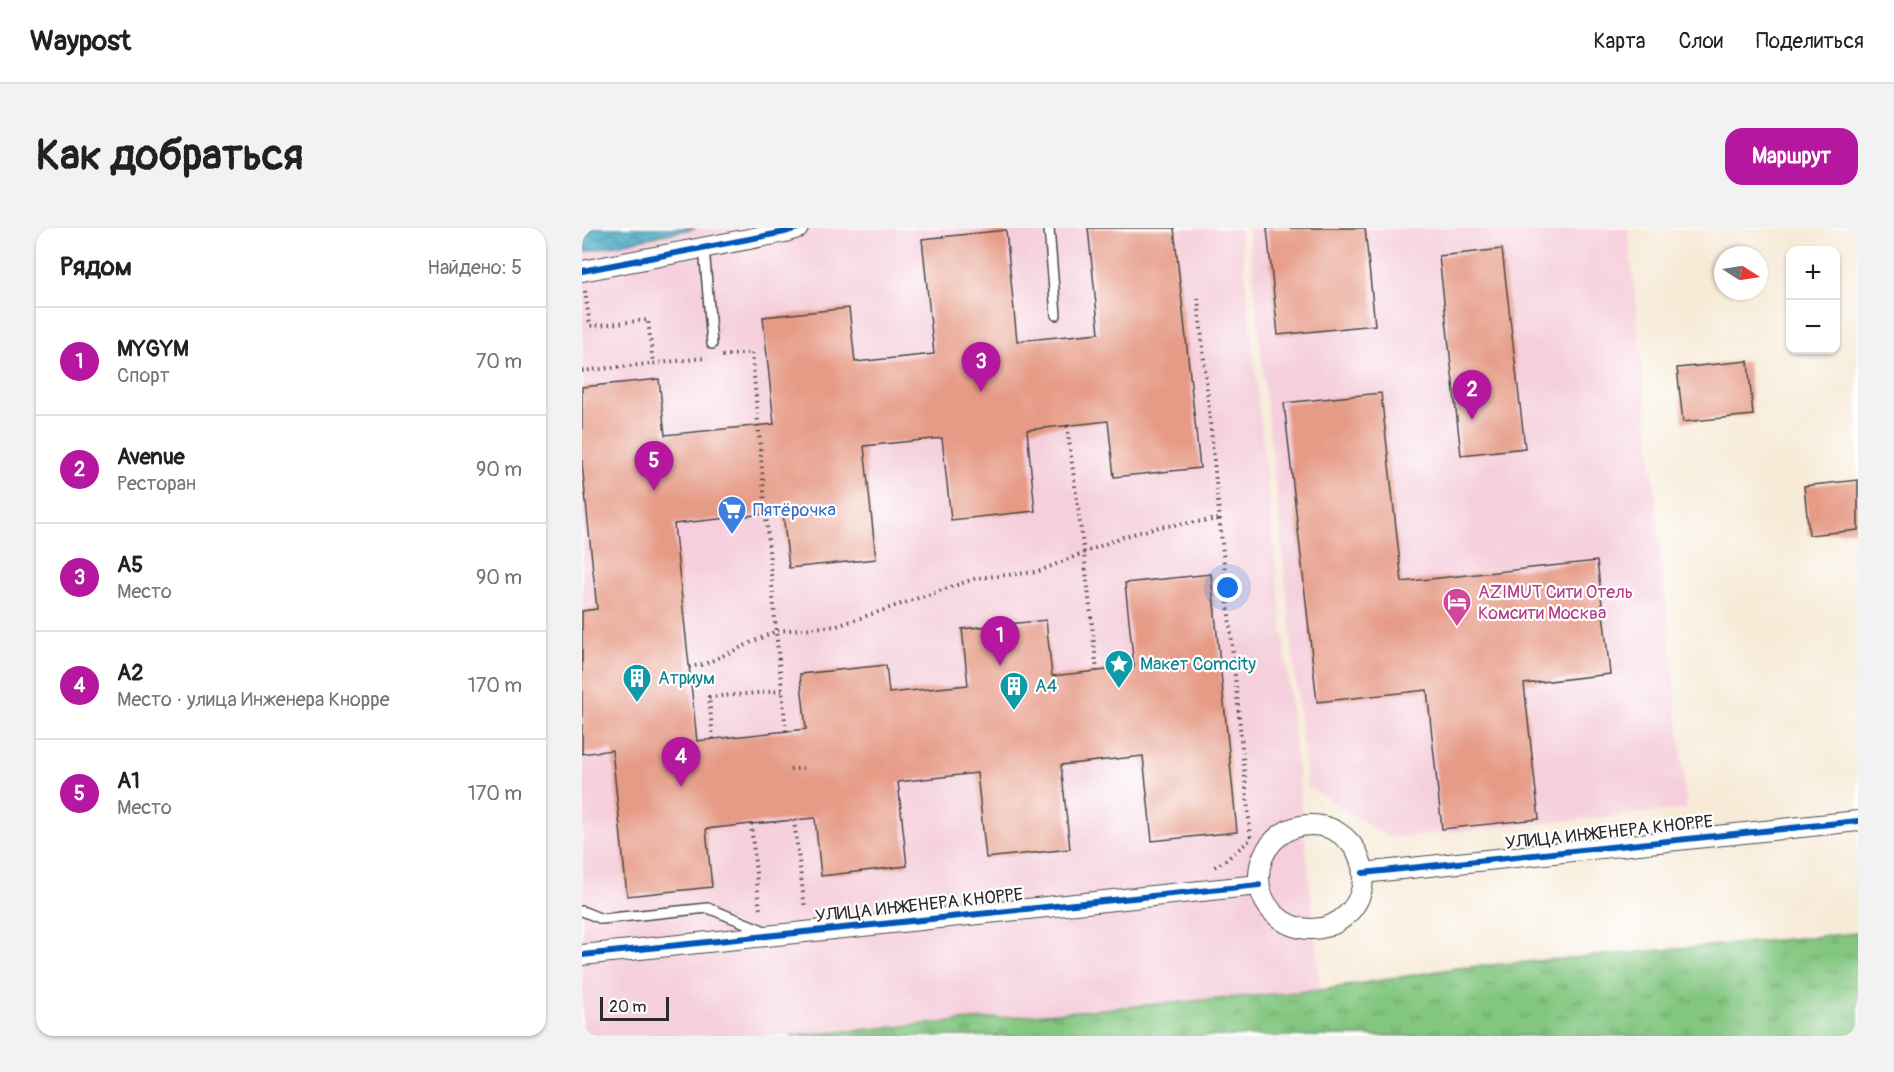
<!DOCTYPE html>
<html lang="ru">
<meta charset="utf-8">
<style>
:root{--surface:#fff;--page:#f2f2f2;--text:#202124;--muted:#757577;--line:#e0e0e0;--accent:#b5179e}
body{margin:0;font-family:Pangolin,sans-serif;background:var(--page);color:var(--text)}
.controls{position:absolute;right:18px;top:18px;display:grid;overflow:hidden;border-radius:12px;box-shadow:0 2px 4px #0004}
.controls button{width:54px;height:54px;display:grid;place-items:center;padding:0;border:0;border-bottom:2px solid var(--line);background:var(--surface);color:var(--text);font:30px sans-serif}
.compass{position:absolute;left:1132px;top:18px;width:54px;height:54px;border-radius:50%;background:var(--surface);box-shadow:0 2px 4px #0004;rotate:102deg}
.scale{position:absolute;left:18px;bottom:15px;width:69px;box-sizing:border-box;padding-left:6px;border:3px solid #2b2b2b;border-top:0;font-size:16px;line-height:21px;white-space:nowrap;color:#2b2b2b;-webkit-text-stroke:4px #fff;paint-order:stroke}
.you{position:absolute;left:646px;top:360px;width:21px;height:21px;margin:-15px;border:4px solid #fff;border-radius:50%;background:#1a73e8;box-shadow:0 0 0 9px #1a73e833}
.badge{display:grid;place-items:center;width:39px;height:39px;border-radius:50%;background:var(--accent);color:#fff;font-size:20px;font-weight:700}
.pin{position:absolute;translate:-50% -50px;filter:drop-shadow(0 2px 3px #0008)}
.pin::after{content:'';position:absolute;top:32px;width:21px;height:18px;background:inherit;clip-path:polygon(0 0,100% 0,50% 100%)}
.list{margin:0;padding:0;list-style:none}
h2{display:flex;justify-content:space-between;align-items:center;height:78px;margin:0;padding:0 24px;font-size:26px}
h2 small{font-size:20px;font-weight:400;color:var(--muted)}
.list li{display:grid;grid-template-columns:39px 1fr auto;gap:18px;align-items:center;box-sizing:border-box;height:108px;padding:0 24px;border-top:2px solid var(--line)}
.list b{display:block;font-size:22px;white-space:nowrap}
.list p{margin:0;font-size:20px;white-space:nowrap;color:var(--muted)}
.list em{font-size:20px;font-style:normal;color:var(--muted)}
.map{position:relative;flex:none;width:1276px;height:808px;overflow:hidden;border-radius:18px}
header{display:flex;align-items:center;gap:36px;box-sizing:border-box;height:84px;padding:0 30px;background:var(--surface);border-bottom:2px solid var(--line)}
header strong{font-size:28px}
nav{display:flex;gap:33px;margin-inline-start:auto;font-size:21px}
.intro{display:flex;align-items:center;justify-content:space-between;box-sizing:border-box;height:144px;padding:0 36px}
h1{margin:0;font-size:42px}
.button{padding:15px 27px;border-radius:18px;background:var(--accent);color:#fff;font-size:21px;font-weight:700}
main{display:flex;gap:36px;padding:0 36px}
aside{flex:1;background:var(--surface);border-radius:18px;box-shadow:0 2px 4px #0004}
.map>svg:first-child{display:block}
</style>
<header>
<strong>Waypost</strong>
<nav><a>Карта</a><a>Слои</a><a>Поделиться</a></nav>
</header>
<div class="intro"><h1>Как добраться</h1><a class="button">Маршрут</a></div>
<main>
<aside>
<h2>Рядом<small>Найдено: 5</small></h2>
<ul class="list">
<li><span class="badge">1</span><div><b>MYGYM</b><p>Спорт</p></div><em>70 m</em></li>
<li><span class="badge">2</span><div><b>Avenue</b><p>Ресторан</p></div><em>90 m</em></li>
<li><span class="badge">3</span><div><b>А5</b><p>Место</p></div><em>90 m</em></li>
<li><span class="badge">4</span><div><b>А2</b><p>Место · улица Инженера Кнорре</p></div><em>170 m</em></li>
<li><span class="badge">5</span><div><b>А1</b><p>Место</p></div><em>170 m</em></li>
</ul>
</aside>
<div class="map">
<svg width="1276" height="808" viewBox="0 0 1276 808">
<defs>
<pattern id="grass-tufts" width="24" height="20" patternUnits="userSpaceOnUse" patternTransform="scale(1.5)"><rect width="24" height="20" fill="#82c67f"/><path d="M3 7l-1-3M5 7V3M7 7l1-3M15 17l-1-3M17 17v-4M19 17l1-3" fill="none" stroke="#6ba168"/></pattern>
<pattern id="water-waves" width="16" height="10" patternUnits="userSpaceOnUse" patternTransform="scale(1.5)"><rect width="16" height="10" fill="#46a9c5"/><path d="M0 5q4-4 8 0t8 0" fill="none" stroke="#3b8aa0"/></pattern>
</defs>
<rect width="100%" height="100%" fill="#fff"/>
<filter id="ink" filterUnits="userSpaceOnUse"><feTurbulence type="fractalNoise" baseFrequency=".0167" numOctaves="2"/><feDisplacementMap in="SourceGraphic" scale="12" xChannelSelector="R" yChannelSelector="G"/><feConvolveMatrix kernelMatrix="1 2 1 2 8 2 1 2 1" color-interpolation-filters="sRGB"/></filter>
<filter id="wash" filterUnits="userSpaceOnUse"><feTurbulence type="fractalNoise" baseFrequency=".008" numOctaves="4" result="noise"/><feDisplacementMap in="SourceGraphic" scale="24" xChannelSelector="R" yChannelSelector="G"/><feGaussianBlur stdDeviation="1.35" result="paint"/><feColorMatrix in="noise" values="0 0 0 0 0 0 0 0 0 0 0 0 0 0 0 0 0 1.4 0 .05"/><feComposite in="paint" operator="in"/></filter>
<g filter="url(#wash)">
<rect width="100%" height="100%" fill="#f7ebd8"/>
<!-- built -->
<path fill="#f5cfdb" d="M0,0h658l81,762 -530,46h-209z
M666,0h380l59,581 -297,29 -83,-52z"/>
<!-- grass -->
<path fill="url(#grass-tufts)" stroke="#567855" stroke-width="1.5" d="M1276,705v103h-1067l530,-46 136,-22z"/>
<!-- water -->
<path fill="url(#water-waves)" stroke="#386a78" stroke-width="1.5" d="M0,0h114l-114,24z"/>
<g id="blocks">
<!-- building -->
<path fill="#e69b87" d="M506,0h86l26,240 -86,9 -6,-56 -81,9 8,81 -84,9 -9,-82 -78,8 12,113 -87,9 -6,-56 -109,12 23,217 109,-12 -6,-55 86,-9 3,28 79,-8 -6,-56 84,-9 6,56 82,-9 -9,-84 86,-9 26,258 -85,9 -9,-85 -82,9 9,84 -84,9 -9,-85 -79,9 9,84 -86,10 -6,-58 -64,6 -45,5 6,58 -85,9 -15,-146 -30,4v-143l15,-2 -15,-145v-77l77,-8 6,56 109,-11 -11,-107 86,-9 6,54 79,-8 -12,-115 84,-9 11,111 82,-8z
M685,0h98l10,97 -97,10z
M920,21l23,199 -64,7 -22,-199z
M1166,133l5,54 -70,7 -6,-54z
M799,165l21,189 195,-21 13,113 -86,10 15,135 -97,10 -15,-139 -110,12 -33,-299z
M1276,252v50l-49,5 -5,-49z"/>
</g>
</g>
<g filter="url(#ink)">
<use href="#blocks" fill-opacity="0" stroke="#4a4845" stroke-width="1.5"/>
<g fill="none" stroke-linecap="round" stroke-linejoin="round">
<!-- lane casing -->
<g stroke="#4a4845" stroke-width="12">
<path id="lane" d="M467,0l7,87
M122,19l8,97
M0,683l20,8 106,-11 57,23"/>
</g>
<!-- street casing -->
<g stroke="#4a4845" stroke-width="22">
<path id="street" d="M0,43l203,-39 13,-4
M677 649a52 52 0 1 1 104 0a52 52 0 1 1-104 0Z
M781,645l495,-52
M0,727l677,-70"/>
</g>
<!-- path -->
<path stroke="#4a4845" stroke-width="4" stroke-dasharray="1.5 4.5" stroke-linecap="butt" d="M3,63l5,35 58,-6 5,43
M616,70l53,541 -25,21 -12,7
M0,143l123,-13
M485,198l17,127 13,118
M107,439l16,-3 71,-33 -24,-278 -30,3
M204,503l-10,-100 61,-5 140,-48 60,-6 85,-35 37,-10 60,-8
M131,511l-4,-42 73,-6
M208,542l13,-2
M212,592l11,89
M169,596l9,88"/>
<!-- lane -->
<use href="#lane" stroke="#fff" stroke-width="9"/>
<!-- street -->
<use href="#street" stroke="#fff" stroke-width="20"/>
<!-- cycleway casing -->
<g stroke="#fff" stroke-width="10">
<path id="cycleway" d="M0,43l203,-39 13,-4
M781,645l495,-52
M0,727l677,-70"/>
</g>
<!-- cycleway -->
<use href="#cycleway" stroke="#0057b8" stroke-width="6"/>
</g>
</g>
<!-- icons -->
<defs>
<g id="supermarket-pin" transform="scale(1.5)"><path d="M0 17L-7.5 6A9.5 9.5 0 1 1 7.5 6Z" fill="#3f7fe0" stroke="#fff"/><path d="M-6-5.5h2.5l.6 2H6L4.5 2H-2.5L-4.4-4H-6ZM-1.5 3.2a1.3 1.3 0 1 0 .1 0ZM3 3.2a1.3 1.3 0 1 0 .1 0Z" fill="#fff"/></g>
<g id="hotel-pin" transform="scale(1.5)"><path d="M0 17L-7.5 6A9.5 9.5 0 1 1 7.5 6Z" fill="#d1479c" stroke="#fff"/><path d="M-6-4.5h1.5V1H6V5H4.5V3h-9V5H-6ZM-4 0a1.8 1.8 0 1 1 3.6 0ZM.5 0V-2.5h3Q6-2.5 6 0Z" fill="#fff"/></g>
<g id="sight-pin" transform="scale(1.5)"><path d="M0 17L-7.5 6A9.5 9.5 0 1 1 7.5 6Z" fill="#0f9aa8" stroke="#fff"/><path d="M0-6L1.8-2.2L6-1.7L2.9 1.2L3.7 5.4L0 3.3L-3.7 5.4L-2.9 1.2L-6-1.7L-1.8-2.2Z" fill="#fff"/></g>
<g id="building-pin" transform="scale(1.5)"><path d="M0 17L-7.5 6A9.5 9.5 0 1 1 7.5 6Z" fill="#0f9aa8" stroke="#fff"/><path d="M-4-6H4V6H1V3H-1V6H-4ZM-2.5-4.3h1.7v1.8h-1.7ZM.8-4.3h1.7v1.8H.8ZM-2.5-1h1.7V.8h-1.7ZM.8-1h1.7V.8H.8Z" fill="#fff"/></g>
</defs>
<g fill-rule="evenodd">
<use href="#supermarket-pin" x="150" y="282"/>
<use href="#hotel-pin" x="875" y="374"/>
<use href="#sight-pin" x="537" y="436"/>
<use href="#building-pin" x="55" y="450"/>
<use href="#building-pin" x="432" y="458"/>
</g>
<g text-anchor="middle" stroke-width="4.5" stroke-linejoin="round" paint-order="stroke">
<!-- shop labels -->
<g font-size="18" fill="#366cbe" stroke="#fff" text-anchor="start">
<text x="171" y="288">Пятёрочка</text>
</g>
<!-- hotel labels -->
<g font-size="18" fill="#b23c85" stroke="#fff" text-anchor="start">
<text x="896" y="370">AZIMUT Сити Отель<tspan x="896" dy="21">Комсити Москва</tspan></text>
</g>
<!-- culture labels -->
<g font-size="18" fill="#0d838f" stroke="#fff" text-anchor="start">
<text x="558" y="442">Макет Comcity</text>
<text x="76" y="456">Атриум</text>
<text x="453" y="464">А4</text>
</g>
<!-- street labels -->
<g font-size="18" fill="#2b2b2b" stroke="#fff">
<text transform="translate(1027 604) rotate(-6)" y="6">УЛИЦА ИНЖЕНЕРА КНОРРЕ</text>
<text transform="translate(337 677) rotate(-6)" y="6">УЛИЦА ИНЖЕНЕРА КНОРРЕ</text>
</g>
</g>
</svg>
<div class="controls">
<button>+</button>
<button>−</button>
</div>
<svg class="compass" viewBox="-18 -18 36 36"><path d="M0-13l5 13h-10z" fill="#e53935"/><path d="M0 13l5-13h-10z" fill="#757577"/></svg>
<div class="scale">20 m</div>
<div class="you"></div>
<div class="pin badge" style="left:418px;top:438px">1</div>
<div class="pin badge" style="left:890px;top:192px">2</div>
<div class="pin badge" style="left:399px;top:164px">3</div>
<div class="pin badge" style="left:99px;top:559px">4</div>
<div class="pin badge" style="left:72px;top:263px">5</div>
</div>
</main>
